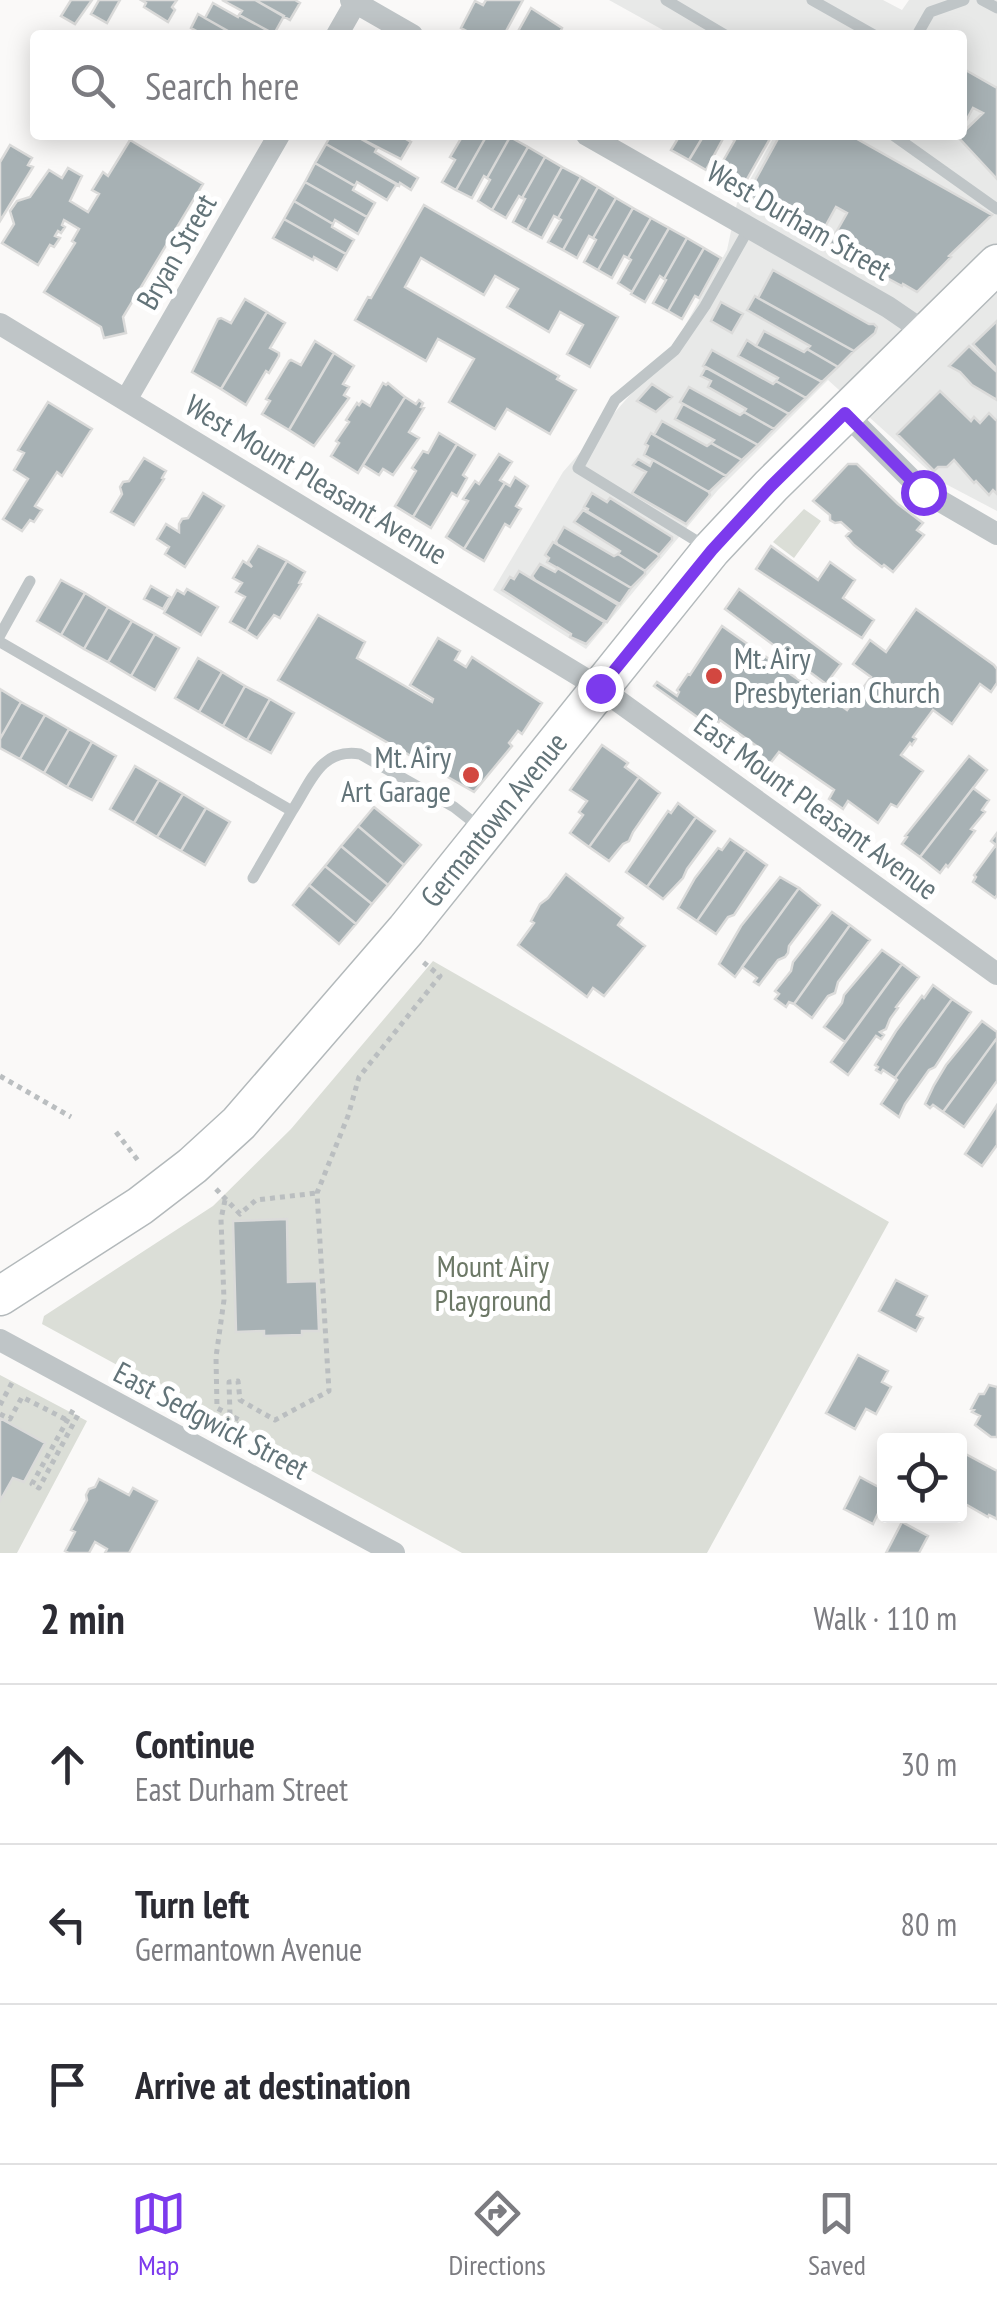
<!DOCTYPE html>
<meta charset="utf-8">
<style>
:root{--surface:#fff;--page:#f7f7f7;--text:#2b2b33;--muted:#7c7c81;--line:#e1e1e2;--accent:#7c3aed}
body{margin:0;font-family:"PT Sans Narrow",sans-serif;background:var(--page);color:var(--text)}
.controls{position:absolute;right:30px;bottom:30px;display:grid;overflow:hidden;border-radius:10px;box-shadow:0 5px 25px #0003}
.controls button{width:90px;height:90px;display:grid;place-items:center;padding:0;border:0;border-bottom:2px solid var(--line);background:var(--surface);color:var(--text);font:50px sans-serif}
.stop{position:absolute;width:30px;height:30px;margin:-22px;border:8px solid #7c3aed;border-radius:50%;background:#fff}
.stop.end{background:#7c3aed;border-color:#fff;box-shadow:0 2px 10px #0008}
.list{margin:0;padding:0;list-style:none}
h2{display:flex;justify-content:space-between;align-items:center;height:130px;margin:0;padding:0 40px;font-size:42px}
h2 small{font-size:32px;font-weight:400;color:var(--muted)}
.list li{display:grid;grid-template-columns:65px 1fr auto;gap:30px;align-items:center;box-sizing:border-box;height:160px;padding:0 40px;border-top:2px solid var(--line)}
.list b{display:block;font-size:38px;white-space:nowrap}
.list p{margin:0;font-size:32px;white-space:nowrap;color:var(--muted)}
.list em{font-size:32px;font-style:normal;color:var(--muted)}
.icon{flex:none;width:55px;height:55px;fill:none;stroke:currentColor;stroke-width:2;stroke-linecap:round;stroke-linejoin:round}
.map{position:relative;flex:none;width:997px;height:1553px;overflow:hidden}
.search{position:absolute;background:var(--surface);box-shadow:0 5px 25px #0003;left:30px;right:30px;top:30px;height:110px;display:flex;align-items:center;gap:25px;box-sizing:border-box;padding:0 35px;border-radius:10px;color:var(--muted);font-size:38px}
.sheet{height:610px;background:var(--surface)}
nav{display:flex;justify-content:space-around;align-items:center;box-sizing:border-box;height:140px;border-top:2px solid var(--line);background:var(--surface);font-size:28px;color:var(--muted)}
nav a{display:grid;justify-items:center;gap:5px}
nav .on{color:var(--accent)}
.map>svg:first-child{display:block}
</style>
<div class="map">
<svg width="997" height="1553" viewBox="0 0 997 1553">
<rect width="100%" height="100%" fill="#faf9f8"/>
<!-- built -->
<path fill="#e8e9e8" d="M609,0h274l19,10 7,-10h88v511l-57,-30 -112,-101 -110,110 -132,159 -93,-59 70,-118 113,-130 51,-92 10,-47 38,-68h187v-100h-290z"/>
<!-- green -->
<path fill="#dbded7" d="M804,509l17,12 -27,37 -21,-16z
M433,961l456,261 -182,331h-245l-420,-229 2,-8 169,-110 78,-77z
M0,1375l87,46 -70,132h-17z"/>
<!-- building -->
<path fill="#a7b1b4" stroke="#dbdbda" stroke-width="2.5" d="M71,0h21l-17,24 -14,-8z
M99,0h21l-13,23 -16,-9z
M141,0h36l-5,7 3,3 -7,12 -24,-15 2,-4z
M222,0h33l29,16 -10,18 -35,-19 3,-4z
M255,0h40l5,3 -10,17z
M486,0h37l-19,35h-30l-13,-7 14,-27 8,4z
M213,3l25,14 1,-2 37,20h-41l-30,-17z
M531,8l31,20 -3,7h-43z
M198,14l7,4 30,17h-31l-13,-7z
M962,68l35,20v91l-39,-42 25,-24 -10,-5 -6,11 -5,-3z
M331,135h23l23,13 -2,4 43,26 -7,12 -11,-7 -1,3 -73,-42z
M354,135h45l12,7 -10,17z
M463,135h24l-31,55 -14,-8 13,-22 -5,-3z
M487,135l23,2 -23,41 -3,-2 -12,22 -16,-8z
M680,135h24l-15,25 -18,-10z
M704,135h21l-19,35 -17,-10z
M731,135h41l-30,53 -19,-10 -2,3 -7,-4 21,-37 -5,-2z
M780,135h70l142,80 -43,41 2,1 -34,35 -14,-8 -1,2 -15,-8 1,-3 -27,-14 -2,2 -15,-9 2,-3 -16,-8 17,-30 -11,-6 -16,29 -73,-41z
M510,137l18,10 -36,63 -14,-9 12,-21 -3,-2z
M130,140l73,44 -80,133 3,16 -22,5 -3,-11 -57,-35 31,-49 -3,-2 7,-12 -15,-9 -2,5 3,2 -4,6 -3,-2 -3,5 5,2 -6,9 -4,-2 -12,20 -36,-22 12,-19 -4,-13 7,-10 13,-4 19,-27 13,8 6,-10 14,8 -12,25 18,11 11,-18 -7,-4 11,-18 5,4z
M326,144l71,40 -10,16 -30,-18 -2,4 -40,-23z
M10,145l22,13 -4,7 5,2 -33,54v-59z
M528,147l17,10 -23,41 -3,-2 -13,22 -14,-8z
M545,157l17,10 -35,63 -14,-8 12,-23 -3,-1z
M315,163l40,23 -2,4 22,13 -8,14 -62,-35z
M562,167l19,10 -23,41 -4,-2 -12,22 -15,-8z
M581,177l17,10 -35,63 -15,-8 13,-22 -3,-2z
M305,182l62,35 -9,17 -23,-14 -2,4 -39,-23z
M598,187l18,11 -23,40 -4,-2 -12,22 -14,-8z
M616,198l17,10 -35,62 -14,-8 12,-22 -3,-2z
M294,201l39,23 -1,3 22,13 -8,14 -62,-35z
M424,205l194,112 -28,50 -23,-13 16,-29 -23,-13 -11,20 -42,-25 11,-18 -23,-13 -11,19 -63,-37 -16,29 154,89 -2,3 19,11 -26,44 -43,-25 -12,20 -46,-27 25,-43 -36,-20 -12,22 -71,-41 13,-23 3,1z
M633,208l18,10 -23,40 -4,-2 -12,22 -14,-8z
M651,218l18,10 -37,64 -14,-9 13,-23 -3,-2z
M284,219l62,35 -9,16 -23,-13 -1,3 -40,-22z
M669,228l18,10 -23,41 -4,-3 -15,26 -14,-8z
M687,238l17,10 -36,63 -15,-8 13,-23 -2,-1z
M704,248l17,10 -22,40 -4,-2 -13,23 -14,-8z
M773,270l96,54h5l3,3 -2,6 -21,18 -96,-53z
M755,296l3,2 96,53 -16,16 -31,-18 3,-3 -63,-36z
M245,299l22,13 -46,77 -29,-17 26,-53 3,-1 10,5z
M721,302l22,12 -11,19 -21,-12z
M267,312l18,11 -15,25 9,5v3l-10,17 -3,-2 -20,34 -25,-16z
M997,321v48l-24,-25z
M764,331l40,21 3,-3 31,18 -16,15 -66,-36z
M747,340l9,6 66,36 -16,16 -30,-17 2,-3 -40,-22z
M315,341l19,12 -45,77 -27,-16 8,-13 -4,-2 23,-38 2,-1 10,5z
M969,346l28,26v28l-25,-15 -12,-13 -11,-6z
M712,350l61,34 3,-3 30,17 -17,16 -86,-48z
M334,353l20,13 -11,18 6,3 -5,8 5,3 -35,48 -25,-16z
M706,367l83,47 -15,15 -30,-17 2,-3 -38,-22 3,-6 -10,-5z
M383,383l3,2 2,-2 17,14 -47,76 -27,-17 8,-13 -3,-2 13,-19 -3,-2 11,-17 2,2 3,-4 8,5z
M652,384l20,13 -16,15 -19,-11z
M689,387l51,28 4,-3 30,17 -16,16 -78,-43z
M940,391l31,30 3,-4 6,6 9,-10 8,8v73l-4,-4 -4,5 -13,-14 -2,2 -20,-23 -7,7h-9l-4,4 -37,-37z
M405,397l11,7 3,-4 4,3 -2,4 3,1 -15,24 10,6 -26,37 -10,-6 -4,6 -16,-10z
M48,402l44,27 -30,47 -5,-4 -22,34 7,4 -8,12 -4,-2 -8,11 -19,-12 25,-40 -14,-9 10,-17 -6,-3z
M683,404l75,41 -16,15 -31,-17 3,-3 -39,-21z
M662,421l45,25 4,-3 31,17 -16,16 -72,-41z
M439,433l18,11 -44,73 -18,-11 21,-35 -4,-3 11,-17 5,2z
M651,433l3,2 72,41 -17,16 -65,-37 4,-9 -3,-2z
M457,444l18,11 -12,20 4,3 -10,18 -5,-3 -21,35 -18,-11z
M499,454l13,8 -12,18 5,3 -41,66 -18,-12 22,-36 -5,-2 12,-18 4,3z
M144,458l22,13 -4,7 2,1 -30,46 -23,-13 11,-18 -2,-7 3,-5 6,-1z
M638,459l12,7 3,-6 56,32 1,3 -24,29 -54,-31 14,-21 -13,-7z
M848,464h9l41,40 25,19 -6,7 7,5 -31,37 -9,-7 -2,2 -28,-22 -8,-9 5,-5 -10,-9 -6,1 -5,-3v-5l-17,-14z
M515,477l13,9 -12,20 5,3 -11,18 -5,-3 -21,37 -20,-12 41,-66 5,3z
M203,493l21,13 -39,61 -20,-13 4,-7 -12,-8 9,-15 13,8v-8l3,-5 6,-1z
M592,493l15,9 3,-4 62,39v3l-13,15 -72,-44 1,-2 -4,-2z
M583,510l75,44 1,3 -14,14 -27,-17 2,-3 -46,-29z
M564,527l50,29 4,-2 27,17v3l-14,14 -74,-44 -1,-3z
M553,542l78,46 -11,16 -73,-42 2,-4 -4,-3z
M258,546l29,15 -41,70 -16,-9 15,-25 -9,-5 6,-9 -9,-5 10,-17 9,6 -4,-5z
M771,546l47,34 12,-18 25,18 -12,18 31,22 -12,18 -106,-69z
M287,561l18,11 -6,11 2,1 -21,34 -6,-3 -17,23 -11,-7z
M540,564l15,8 3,-4 60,37 -11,17 -72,-42 -3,-4z
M519,571l85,51 -1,3 -17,19 -16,-7 1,-3 -69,-44 8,-13 4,2z
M61,580l24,13 -24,42 -24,-14z
M151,586l19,11 -7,12 -19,-10z
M187,589l31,18 -17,28 -37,-22 13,-23 7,4z
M739,589l102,75 -15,20 -101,-75z
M85,593l23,14 -24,42 -23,-14z
M108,607l24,14 -24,41 -24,-13z
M916,609l78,56 3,4v14l-6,9 -11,-8 -28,40 -19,-14 -20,27 3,2 -4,6 -2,-2 -9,12 22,16 -26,36 -6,-3 -13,19 -30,-22 -5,8 -14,-10 5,-9 -55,-38 -10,13 -16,-11 5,-7 -38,-27 -6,9 -60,-43 3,-4 20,14 2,-4 -2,-2 11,-16 2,1 32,-49 81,57 2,-4 42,31 24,-33 -18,-13 17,-24 16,12z
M318,615l47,27 -8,16 75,44 1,-3 -23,-14 28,-47 22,13 -5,9 11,7 6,-10 70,46 -20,31 -4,-3 -9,12 3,3 -38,46 -196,-112z
M132,621l23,13 -24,42 -23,-14z
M155,634l24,14 -24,42 -24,-14z
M198,658l24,14 -23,40 -24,-14z
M222,672l23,14 -22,40 -24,-14z
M245,686l25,13 -23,41 -24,-14z
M0,689l21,13 -21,37z
M270,699l24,14 -23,40 -24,-13z
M21,702l24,13 -25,44 -20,-11v-9z
M45,715l24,14 -25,44 -24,-14z
M69,729l23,13 -25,45 -23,-14z
M92,742l24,14 -24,44 -25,-13z
M602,745l26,18 -3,4 14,10 -50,70 -19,-14 13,-18 -4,-3 8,-11 -17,-11z
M969,756l18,14 -67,87 -18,-13 5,-7 -2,-1z
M135,766l24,14 -25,43 -24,-14z
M639,777l21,16 -27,39 -4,9 -6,3 -14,17 -20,-14z
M159,780l24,14 -26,43 -23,-14z
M973,788l16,12 -7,10 3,2 -14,17 4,2 -27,36 -2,-2 -6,8 -20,-16z
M183,794l23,14 -25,43 -24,-14z
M678,803l18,14 -49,70 -21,-15 42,-61 3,2z
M374,807l47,38 -17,20 -46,-39z
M206,808l24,14 -25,43 -24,-14z
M696,817l19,14 -28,38 -4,9 -20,21 -16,-12z
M358,826l46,39 -16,20 -47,-39z
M997,833v62l-2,3 -22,-16 3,-5 -2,-2 22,-30 -5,-4z
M730,839l16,11 -49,71 -19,-13 17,-30 23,-30 4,2z
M341,846l47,39 -16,19 -47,-38z
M746,850l21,15 -33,50 -6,2 -12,17 -19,-13z
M325,866l47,38 -16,20 -47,-39z
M566,874l57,44 -5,7 27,21 -41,50 -11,-8 -6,9 -69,-52 16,-22 -3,-2 9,-17 8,-6z
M780,877l19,11 -64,89 -16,-13 22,-38z
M309,885l47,39 -17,20 -46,-39z
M799,888l21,17 -31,41 -1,7 -3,4 -7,3 -19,25 -5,-3 3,-4 -15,-11z
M832,912l18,13 -56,79 -5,-2 -3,5 -11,-8 4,-5 -4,-3 16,-20 2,-9z
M850,925l20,15 -32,42 -3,11 -7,3 -16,22 -18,-14z
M882,950l20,14 -57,78 -21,-15 18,-24 2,-8z
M902,964l17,13 -23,30 2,1 -8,11 -4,10 -6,3 4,3 -3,4 -5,-3 -28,39 -17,-13z
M933,985l19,14 -57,79 -12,-8 -2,3 -5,-3 2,-3 -3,-2 21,-34 26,-35 2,2z
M952,999l19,13 -36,55 -6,3 -24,34 -6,13 -18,-13 16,-24 -2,-2z
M982,1021l15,11v6l-54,74 -10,-7 -3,3 -5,-4 9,-19 12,-20z
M997,1038v43l-33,46 -21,-15z
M997,1105v40l-15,21 -17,-12z
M287,1219l1,63 29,-1 2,50h-17v4l-38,1v-5l-28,1 -3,-111z
M896,1280l31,16 -10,19 6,3 -7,13 -37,-20z
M858,1355l30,16 -6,11 9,5 -15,27 -10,-5 -11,20 -29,-16z
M989,1385l8,2v50h-6l-16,-12 5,-9 -8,-4 2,-2 -3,-1 8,-15h5z
M0,1418l45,25 -21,39 -11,-4 -13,23z
M960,1451l37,20v48l-8,-4 -1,2 -28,-16z
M860,1477l24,13v11l-11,23 -29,-15z
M99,1479l30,16 4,-7 24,13 -28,52h-24l2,-4 -12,-7 -6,11h-20l-4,-2 10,-19 -4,-2 16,-30 -1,-5 3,-6 6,-2z
M902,1522l26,14 -9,17h-33z"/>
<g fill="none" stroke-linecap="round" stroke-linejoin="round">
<!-- primary casing -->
<g stroke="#b3b9bb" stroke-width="41">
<g id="primary">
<path id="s1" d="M0,1296l140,-90 52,-40 47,-43 167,-193 305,-380 60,-64 226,-222"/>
</g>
</g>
<!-- path -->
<path stroke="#babec0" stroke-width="5" stroke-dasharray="5 5" stroke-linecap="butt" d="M0,1076l71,41
M116,1132l24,31
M216,1189l24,25 16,-14 61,-7
M225,1200l-4,19 3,81 -8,57 1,51 13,7
M0,1405l14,-26
M73,1410l-41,74 7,4 40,-75
M0,1414l10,5 12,-22 45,23
M233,1436l8,-15 -11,-6 -1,-33 9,-1 2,19 35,20 54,-29 -12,-198 31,-77 11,-39 81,-101 -17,-14"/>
<!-- service -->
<path stroke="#bfc5c7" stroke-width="11" d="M666,0l59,35
M812,0l62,35
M982,0l15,8
M917,35l13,-23 34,-12
M893,135l104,74
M708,548l-130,-80 37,-68 60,-50 30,-44 44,-78
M0,635l30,-54
M0,642l292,169c19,-29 28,-63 68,-57l94,53 28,22
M253,878l39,-67"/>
<!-- minor -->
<path stroke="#bfc5c7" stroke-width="22" d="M351,0l61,35
M337,35l20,-35
M587,135l301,172 38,26
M0,324l600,364 397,286
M126,400l153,-265
M845,413l78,78 74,43
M0,1340l394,213"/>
<!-- primary -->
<use href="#primary" stroke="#fff" stroke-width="38"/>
</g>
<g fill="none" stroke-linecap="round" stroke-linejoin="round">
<!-- route -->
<path stroke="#7c3aed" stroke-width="12" d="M600,688l112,-138 59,-64 74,-73 78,79"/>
</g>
<!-- markers -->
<g fill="#d24740" stroke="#fff" stroke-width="4">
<circle cx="714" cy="676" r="10"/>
<circle cx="471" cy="775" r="10"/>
</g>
<g text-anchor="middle" stroke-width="10" stroke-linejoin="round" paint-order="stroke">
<!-- street labels -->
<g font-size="30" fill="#637479" stroke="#fff">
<text transform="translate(799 221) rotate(30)" y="10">West Durham Street</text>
<text transform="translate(177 252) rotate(-60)" y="10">Bryan Street</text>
<text transform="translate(316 480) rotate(31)" y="10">West Mount Pleasant Avenue</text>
<text transform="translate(816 807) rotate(36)" y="10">East Mount Pleasant Avenue</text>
<text dy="10" stroke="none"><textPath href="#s1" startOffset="692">Germantown Avenue</textPath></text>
<text transform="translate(211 1421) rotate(28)" y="10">East Sedgwick Street</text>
</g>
<!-- poi labels -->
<g font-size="30" fill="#637479" stroke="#fff" text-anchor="start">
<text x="734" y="669">Mt. Airy<tspan x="734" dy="34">Presbyterian Church</tspan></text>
<text x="451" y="768" text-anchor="end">Mt. Airy<tspan x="451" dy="34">Art Garage</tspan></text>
</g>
<!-- park labels -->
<g font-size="30" fill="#6c7866" stroke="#fff">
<text x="493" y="1277">Mount Airy<tspan x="493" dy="34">Playground</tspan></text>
</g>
</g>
</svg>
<div class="controls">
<button><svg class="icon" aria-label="locate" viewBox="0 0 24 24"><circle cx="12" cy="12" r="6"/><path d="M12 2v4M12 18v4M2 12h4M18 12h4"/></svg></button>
</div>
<div class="stop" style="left:923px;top:492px"></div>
<div class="stop end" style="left:600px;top:688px"></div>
<div class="search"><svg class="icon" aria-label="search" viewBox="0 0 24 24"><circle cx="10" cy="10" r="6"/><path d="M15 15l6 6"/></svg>Search here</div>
</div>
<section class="sheet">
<h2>2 min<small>Walk · 110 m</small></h2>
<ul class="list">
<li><svg class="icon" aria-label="ahead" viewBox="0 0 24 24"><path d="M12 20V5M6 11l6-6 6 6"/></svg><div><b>Continue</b><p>East Durham Street</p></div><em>30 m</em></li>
<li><svg class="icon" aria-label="left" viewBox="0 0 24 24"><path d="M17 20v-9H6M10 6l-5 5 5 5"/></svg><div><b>Turn left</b><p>Germantown Avenue</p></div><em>80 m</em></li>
<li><svg class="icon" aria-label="arrive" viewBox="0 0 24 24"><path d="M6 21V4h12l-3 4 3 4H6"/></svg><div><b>Arrive at destination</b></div></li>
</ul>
</section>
<nav>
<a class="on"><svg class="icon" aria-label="map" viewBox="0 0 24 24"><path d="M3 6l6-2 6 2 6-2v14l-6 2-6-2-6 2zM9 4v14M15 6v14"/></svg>Map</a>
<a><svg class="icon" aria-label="directions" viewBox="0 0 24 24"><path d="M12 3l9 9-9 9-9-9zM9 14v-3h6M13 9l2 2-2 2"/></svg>Directions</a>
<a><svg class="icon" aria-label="saved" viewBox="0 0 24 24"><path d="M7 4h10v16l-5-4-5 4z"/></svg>Saved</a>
</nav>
